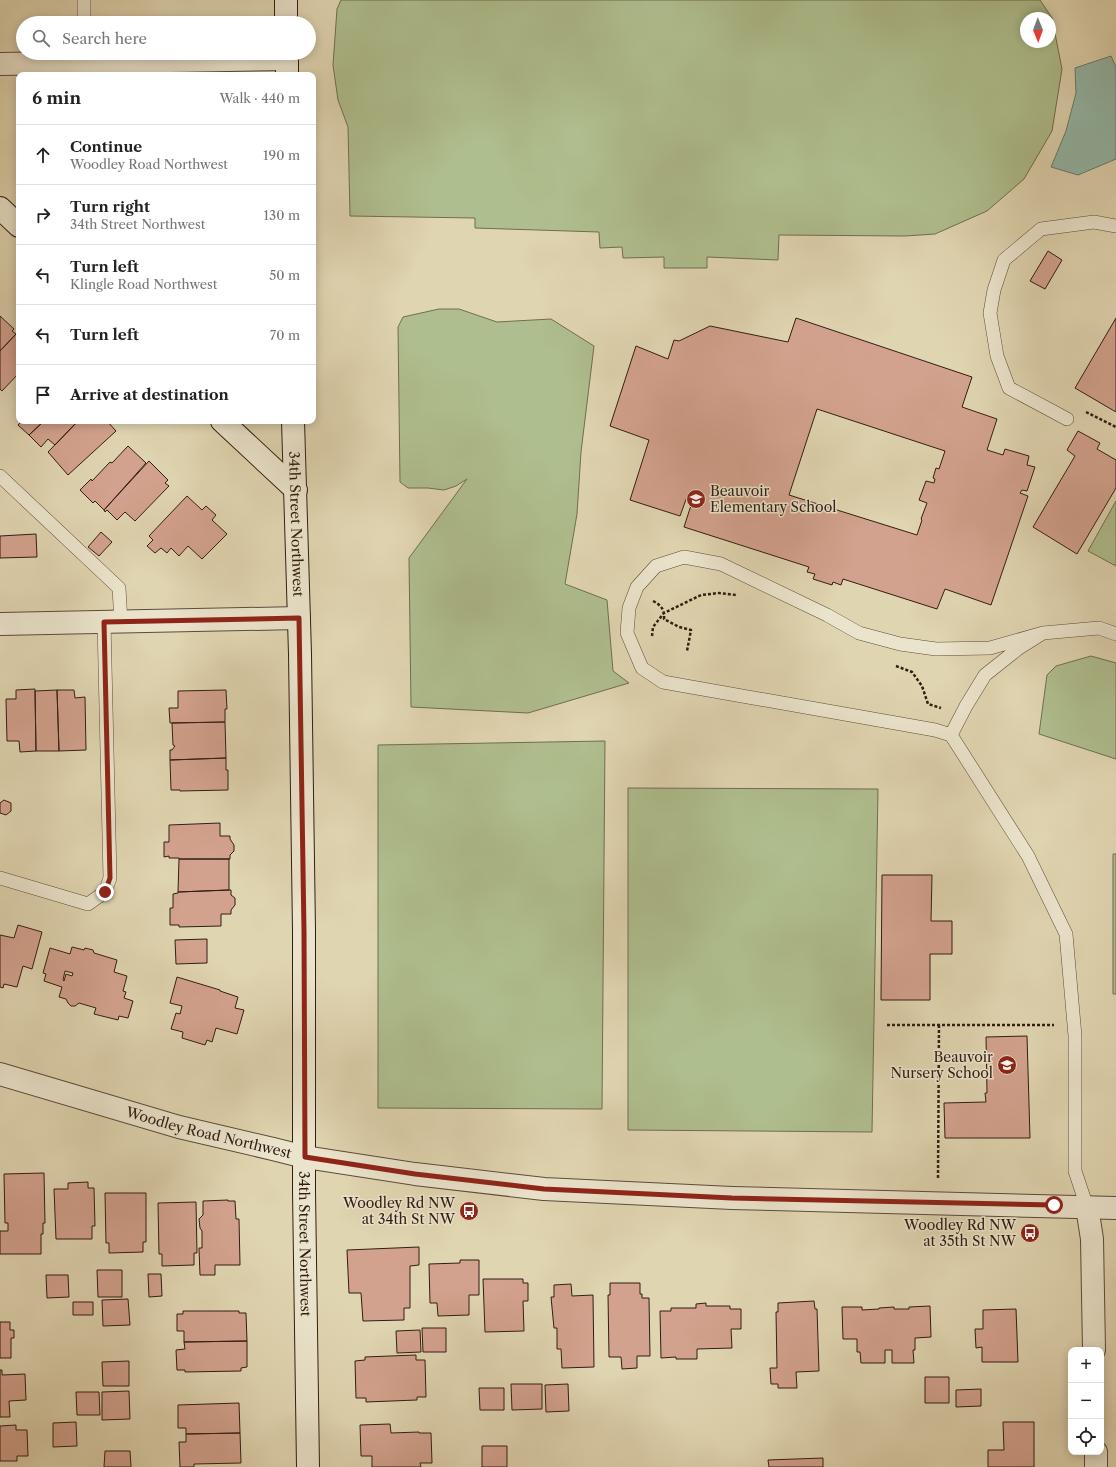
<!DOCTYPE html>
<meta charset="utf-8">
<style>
:root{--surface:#fff;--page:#f2f2f2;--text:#222;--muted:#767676;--line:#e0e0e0}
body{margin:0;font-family:"Libre Caslon Text",serif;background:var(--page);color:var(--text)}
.controls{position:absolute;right:12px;bottom:12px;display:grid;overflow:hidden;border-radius:8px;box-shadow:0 2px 10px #0003}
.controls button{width:36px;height:36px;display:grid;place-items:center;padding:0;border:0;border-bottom:1px solid var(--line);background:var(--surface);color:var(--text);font:20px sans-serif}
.compass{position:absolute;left:1020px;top:12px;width:36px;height:36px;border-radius:50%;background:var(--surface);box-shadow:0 2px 10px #0003;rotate:179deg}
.stop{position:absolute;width:12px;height:12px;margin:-9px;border:3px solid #8f2418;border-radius:50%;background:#fff}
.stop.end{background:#8f2418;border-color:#fff;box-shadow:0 1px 4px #0008}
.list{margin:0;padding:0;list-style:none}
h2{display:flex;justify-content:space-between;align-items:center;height:52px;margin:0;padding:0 16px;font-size:17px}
h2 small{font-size:13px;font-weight:400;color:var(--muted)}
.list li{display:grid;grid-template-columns:26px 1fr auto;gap:12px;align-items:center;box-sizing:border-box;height:60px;padding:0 16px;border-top:1px solid var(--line)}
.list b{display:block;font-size:15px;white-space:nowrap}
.list p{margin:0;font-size:13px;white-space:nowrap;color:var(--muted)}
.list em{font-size:13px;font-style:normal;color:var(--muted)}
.icon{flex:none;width:22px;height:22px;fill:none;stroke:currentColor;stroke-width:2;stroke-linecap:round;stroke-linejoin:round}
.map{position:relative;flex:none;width:1116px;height:1467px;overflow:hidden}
.search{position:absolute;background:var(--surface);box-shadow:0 2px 10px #0003;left:16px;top:16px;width:300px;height:44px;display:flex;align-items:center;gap:10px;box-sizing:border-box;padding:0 14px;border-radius:22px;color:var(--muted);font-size:15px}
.panel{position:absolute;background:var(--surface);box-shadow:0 2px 10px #0003;left:16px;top:72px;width:300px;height:352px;border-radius:8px}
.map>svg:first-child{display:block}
</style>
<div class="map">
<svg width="1116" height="1467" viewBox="0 0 1116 1467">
<rect width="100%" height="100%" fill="#e0d5b1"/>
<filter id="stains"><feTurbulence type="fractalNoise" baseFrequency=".005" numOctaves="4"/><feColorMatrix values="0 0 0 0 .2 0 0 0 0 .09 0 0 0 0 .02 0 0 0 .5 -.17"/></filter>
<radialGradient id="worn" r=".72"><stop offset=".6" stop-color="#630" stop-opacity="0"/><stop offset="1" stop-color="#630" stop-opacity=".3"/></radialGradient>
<!-- green -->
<path fill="#afbe8e" stroke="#706e50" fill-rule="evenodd" d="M341,0h699l12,18 10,51 -10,62 -28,48 -37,32 -52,23 -30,2 -126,-1 -1,25 -71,-3v11h-43v-11l-41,1 -1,-11 -22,1 -1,-16 -124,-4v-10l-125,-2 -2,-89 -10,-27 -5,-35 4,-56zM1026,18h24v24h-24z
M439,309h20l38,13 54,-3 43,27 -13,106 -4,62 -12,70 42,16 6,71 16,12 -101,30 -117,-6 -2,-149 58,-79 -11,7 -12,4 -16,-2h-20l-8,-6 -2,-155 5,-10z
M1116,501v65l-28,-15z
M1091,656l25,7v96l-77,-25 8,-59 9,-9z
M605,741l-3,368 -224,-1v-363z
M628,788l250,1 -6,343 -244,-2z
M1113,854h3v140h-3z"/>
<!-- water -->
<path fill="#94b9aa" stroke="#6c7b6e" d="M1111,56l5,11v92l-38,16 -27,-8 15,-36 10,-38 -1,-25z"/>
<!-- building -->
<path fill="#d3a28e" stroke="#311d13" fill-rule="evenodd" d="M1048,251l14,9 -17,29 -15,-8z
M0,316l14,13 -2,2 4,3 -16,17z
M796,318l176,59 -10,30 35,12 -10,31 16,5 2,-6 24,7 -2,9 8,2 -8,24 -5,-1 -2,3 8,3 -37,109 -46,-16 -8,20 -94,-30 -2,6 -8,-3 -1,3 -19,-6 2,-5 -8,-2 2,-5 -125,-40 10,-31 -6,-2 -8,22 -50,-16 19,-60 -39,-14 26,-80 32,13 6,-19 5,1 31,-15 78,16zM817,409l128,42 -6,18 -3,-1 -3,10 2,1 -1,4 -8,-2 -7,19 8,3 -6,16 1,1 -5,15 -128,-40z
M1116,318v94l-41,-24z
M17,333l2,2v38l-17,18 -2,-2v-38z
M22,421h22l-15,14 -11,-10z
M44,421h34l-23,24 -7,-6 -7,8 -12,-12z
M78,421h29l9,10 -48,44 -20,-23z
M1078,431l22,12 -3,6 19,11v28l-39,66 -44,-27 42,-71 -8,-6z
M128,446l18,17 -42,47 -9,-9 -2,2 -13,-13 11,-11 1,2 18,-19 2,1z
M149,461l19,19 -3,3 4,3 -34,35 -10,-9 -8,8 -10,-10 -2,2 -1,-2z
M187,496l15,14 4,-4 10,9 -4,5 15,14 -25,25 -14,-13 -9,10 -8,-8 -4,5 -6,-5 -6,5 -8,-7 6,-6 -4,-4z
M101,532l11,10 -13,14 -11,-9z
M36,534l1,23 -37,1v-22z
M35,689l1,62 -16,1 -1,-11h-12l-1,-42h10v-9z
M57,690l2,61h-23l-1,-60z
M57,690h17l1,8 10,-1 1,53 -27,1z
M226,690l1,19h-2v13l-55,1 -1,-15h9v-17z
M225,722l1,36 -56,2v-10h2l3,-4 -2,-1 -1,-22z
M226,758v12h2v20l-48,1v-1h-9l-1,-30z
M4,800l7,3v8l-5,4 -6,-2v-10z
M220,823v13h10v3l4,6v6l-4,4v4h-51v-1h-10v-2l-5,1v-15h5v-17z
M179,859h50v31l-51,2z
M882,875h50l-1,46h21v33h-22v46h-49z
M229,890h2v5l4,3v7l-4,5v4h-10v12l-42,1v-2h-9v-17h3v-14l5,-1v-1z
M18,925l24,7 -10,37 -9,-3 -6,21 -13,-3 -1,4 -3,-1v-52l14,3z
M207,939v24l-31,1 -1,-24z
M72,947l12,3 1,-2 8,2 1,3 23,7 -3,12 13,4 -4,15 3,1 -2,6 9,3 -5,17 -9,-2 -1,4 -24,-6 2,-6 -17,-5 -4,3h-4l-3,-3 -2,-4 -7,-2 3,-10 -18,-6 2,-7 -3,-1 7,-25 20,6zM65,971l8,2 -1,3 -6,-2 -2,7 -1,-1z
M177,977l43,13v1l18,6 -3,11 9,2 -7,24 -21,-6 -4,14 -5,-2 -2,5 -23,-7 1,-6 -12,-3 5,-16 4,1 2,-8 -12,-3z
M1027,1036l3,102h-85l-1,-35 42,-1 -1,-9h2l-1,-56z
M44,1173l1,50h-2v11h-2v20h-41v-23h8v-8h-3l-1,-49z
M88,1182v6h6l1,38h-3v13h-36l-2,-50h14v-6z
M105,1193h41v49h-3v10l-34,1v-10h-3z
M228,1200v1h7l1,18h3l1,46h-25v10h-15l-1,-27h3v-17l-2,-3 -1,-9 4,-4v-14z
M196,1202l1,51h-3v12l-32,1v-12h-3l-1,-51z
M419,1247v18l-9,1v42h-6v12l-41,1 -2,-28h-12l-2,-43z
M460,1260h19v35h-10v20l-31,1 -1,-13h-7l-1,-39 31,-1z
M97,1270h25v27h-24z
M148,1274h13l1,22 -13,1z
M46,1275h22l1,22 -22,1z
M483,1279h40v4h5v18h-5l1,30 -39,1z
M610,1283h30v11h2v4h7l1,58h-13v12l-15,1 -1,-12h-12l-1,-62h2z
M571,1284l1,12 21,-1 1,72 -32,1 -1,-19h-4v-21h-3l-3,-31h3v-12z
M128,1299l2,26 -27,1 -1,-26z
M814,1301l1,8h2l2,62 -23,1 1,16h-19v-4h-7l-1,-16h7l-1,-56h2v-9z
M73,1302h20v13h-20z
M706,1303v3h24v3h11v20h-10l1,19 -35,1v10h-21v-2l-15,1 -1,-47h11v-3h25v-4z
M930,1306l1,31 -16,1v12h-2l1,13h-22v-13h-7v13h-24l-1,-11h-3v-13h-14l-1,-32h20v3l17,-1v-1l15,-1v2h15v-2z
M1016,1309l2,53h-36v-15l-6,1 -1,-19h8v-19z
M183,1311h56v2h7l1,28 -63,1v-11h-7v-17h6z
M0,1322h10v8h4v8h-3v20h-11z
M422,1328h24v24h-23z
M420,1330l1,22 -24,1 -1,-22z
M247,1341v26l-6,1v3l-56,1v-2h-8l-1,-20 9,-1 -1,-7z
M416,1355v5h9l1,37h-9v3l-51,2v-4h-10l-1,-37 10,-1v-3z
M129,1361v25h-26l-1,-24z
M0,1370h2v5l23,-1 1,26 -17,1 1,16h-10z
M925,1377h24v26h-24z
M511,1384h31v25l-30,1z
M568,1384l1,27 -23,1 -1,-27z
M479,1388h25v22h-24z
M981,1389v17l-25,1v-17z
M129,1391l1,28 -28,1v-28z
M76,1392h23l1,23h-23z
M239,1403l1,30 -54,1v-6h-8v-23z
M76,1422l1,24 -24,1v-24z
M1003,1422h31v45h-46v-17h16z
M390,1424l1,9 28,-1v1h12l1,30h-12l1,4h-49v-11h-11l-1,-31z
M16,1425v5h11l1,26h-11v5h-17v-35z
M240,1433l1,30 -47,1v3h-14l-1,-25h7v-8z
M482,1446h25v21h-25z
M105,1451h25l1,16h-27z
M823,1458v9h-54l-1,-7z"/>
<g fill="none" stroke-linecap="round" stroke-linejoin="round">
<!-- lane casing -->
<g stroke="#5d4b3a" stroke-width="14">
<path id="lane" d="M84,0v23
M1067,419l-58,-31 -12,-32 -7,-43 4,-23 10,-30 37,-31 53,-7 22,4
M0,476l119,112 2,34
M1043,633l-53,15 -54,1 -36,-5 -41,-11 -32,-18 -106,-51 -37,-7 -28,9 -19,21 -8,21 -2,25 15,35 21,14 272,48 16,5 77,121 38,78 9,102v135l12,36
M951,735l15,-29 19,-31 34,-27 24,-15 56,-5 17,6
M0,878l88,26 17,-12 5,-14 -6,-256"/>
</g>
<!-- street casing -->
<g stroke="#5d4b3a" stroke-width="24">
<g id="street">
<path d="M0,64l287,-5"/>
<path d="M0,624l299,-6"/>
<path id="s1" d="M0,1074l179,53 94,22 32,8 110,17 129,15 188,9 384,10"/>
<path d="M1087,1207l5,32 2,111"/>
<path d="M1096,1452v15"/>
</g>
</g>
<!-- secondary casing -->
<g stroke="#311d13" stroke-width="24">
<g id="secondary">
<path d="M286,0v23"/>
<path d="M287,53v22"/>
<path d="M0,208l19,18"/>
<path d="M222,421l74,69"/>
<path id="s2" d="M293,421l7,233 4,277v260l4,276"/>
</g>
</g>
<!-- path -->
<path stroke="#311d13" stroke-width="2.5" stroke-dasharray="3 2" stroke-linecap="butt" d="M1086,412l30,15
M653,601c8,4 12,9 11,18l15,8 12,3 -4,21
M652,636l1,-9 11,-14 37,-18 18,-2 17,2
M896,666l16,6 10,14 6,18 13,4
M887,1025h167
M938,1178l1,-153"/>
<!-- lane -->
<use href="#lane" stroke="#ebe4cc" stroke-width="13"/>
<!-- street -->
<use href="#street" stroke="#ebe4cc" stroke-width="22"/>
<!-- secondary -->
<use href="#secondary" stroke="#ebe4cc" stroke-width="22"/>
</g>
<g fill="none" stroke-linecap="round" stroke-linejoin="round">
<!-- route -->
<path stroke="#8f2418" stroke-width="5" d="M105,892l5,-14 -6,-256 195,-4 5,313 1,226 110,17 129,15 188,9 322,7"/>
</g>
<!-- icons -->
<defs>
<g id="school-disc" transform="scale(1)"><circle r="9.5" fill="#8f2418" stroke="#ebe4cc"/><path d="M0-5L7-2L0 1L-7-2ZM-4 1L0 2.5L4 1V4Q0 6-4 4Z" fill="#fff"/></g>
<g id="bus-disc" transform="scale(1)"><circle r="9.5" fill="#8f2418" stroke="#ebe4cc"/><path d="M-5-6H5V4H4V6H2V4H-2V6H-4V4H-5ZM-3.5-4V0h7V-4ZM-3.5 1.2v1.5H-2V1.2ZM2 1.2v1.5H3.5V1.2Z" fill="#fff"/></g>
</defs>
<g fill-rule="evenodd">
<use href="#school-disc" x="696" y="499"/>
<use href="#school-disc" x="1007" y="1065"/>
<use href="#bus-disc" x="469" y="1211"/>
<use href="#bus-disc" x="1030" y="1233"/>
</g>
<g text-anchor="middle" stroke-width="3" stroke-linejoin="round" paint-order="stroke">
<!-- poi labels -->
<g font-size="14" fill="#311d13" stroke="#ebe4cc" text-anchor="end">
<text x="710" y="496" text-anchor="start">Beauvoir<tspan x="710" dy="16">Elementary School</tspan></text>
<text x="993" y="1062">Beauvoir<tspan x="993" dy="16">Nursery School</tspan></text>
<text x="455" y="1208">Woodley Rd NW<tspan x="455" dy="16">at 34th St NW</tspan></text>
<text x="1016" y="1230">Woodley Rd NW<tspan x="1016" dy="16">at 35th St NW</tspan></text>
</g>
<!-- street labels -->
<g font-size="14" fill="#311d13" stroke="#ebe4cc">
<text dy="5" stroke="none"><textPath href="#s2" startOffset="103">34th Street Northwest</textPath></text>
<text dy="5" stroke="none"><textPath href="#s1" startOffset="217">Woodley Road Northwest</textPath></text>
<text dy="5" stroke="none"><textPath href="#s2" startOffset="823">34th Street Northwest</textPath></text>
</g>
</g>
<rect width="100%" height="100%" filter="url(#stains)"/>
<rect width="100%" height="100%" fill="url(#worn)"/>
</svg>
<div class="controls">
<button>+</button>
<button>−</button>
<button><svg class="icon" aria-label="locate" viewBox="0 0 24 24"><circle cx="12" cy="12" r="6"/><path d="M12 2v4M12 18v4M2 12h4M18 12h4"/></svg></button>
</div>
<svg class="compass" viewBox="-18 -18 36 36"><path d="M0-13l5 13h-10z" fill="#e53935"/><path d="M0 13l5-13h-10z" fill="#767676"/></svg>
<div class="stop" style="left:1054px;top:1205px"></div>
<div class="stop end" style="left:105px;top:892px"></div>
<div class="search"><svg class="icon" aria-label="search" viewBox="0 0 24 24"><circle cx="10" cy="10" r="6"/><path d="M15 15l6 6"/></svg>Search here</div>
<section class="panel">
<h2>6 min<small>Walk · 440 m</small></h2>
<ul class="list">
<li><svg class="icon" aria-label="ahead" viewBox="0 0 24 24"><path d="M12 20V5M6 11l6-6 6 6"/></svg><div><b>Continue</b><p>Woodley Road Northwest</p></div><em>190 m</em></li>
<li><svg class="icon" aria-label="right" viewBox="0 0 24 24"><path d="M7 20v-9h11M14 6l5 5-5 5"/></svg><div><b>Turn right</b><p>34th Street Northwest</p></div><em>130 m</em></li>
<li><svg class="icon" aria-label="left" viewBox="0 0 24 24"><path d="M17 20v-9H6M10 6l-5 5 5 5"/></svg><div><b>Turn left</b><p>Klingle Road Northwest</p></div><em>50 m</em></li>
<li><svg class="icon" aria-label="left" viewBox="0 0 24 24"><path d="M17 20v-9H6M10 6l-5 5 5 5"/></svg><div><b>Turn left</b></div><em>70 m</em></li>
<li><svg class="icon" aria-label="arrive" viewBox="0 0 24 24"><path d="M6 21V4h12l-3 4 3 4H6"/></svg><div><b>Arrive at destination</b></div></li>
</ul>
</section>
</div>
